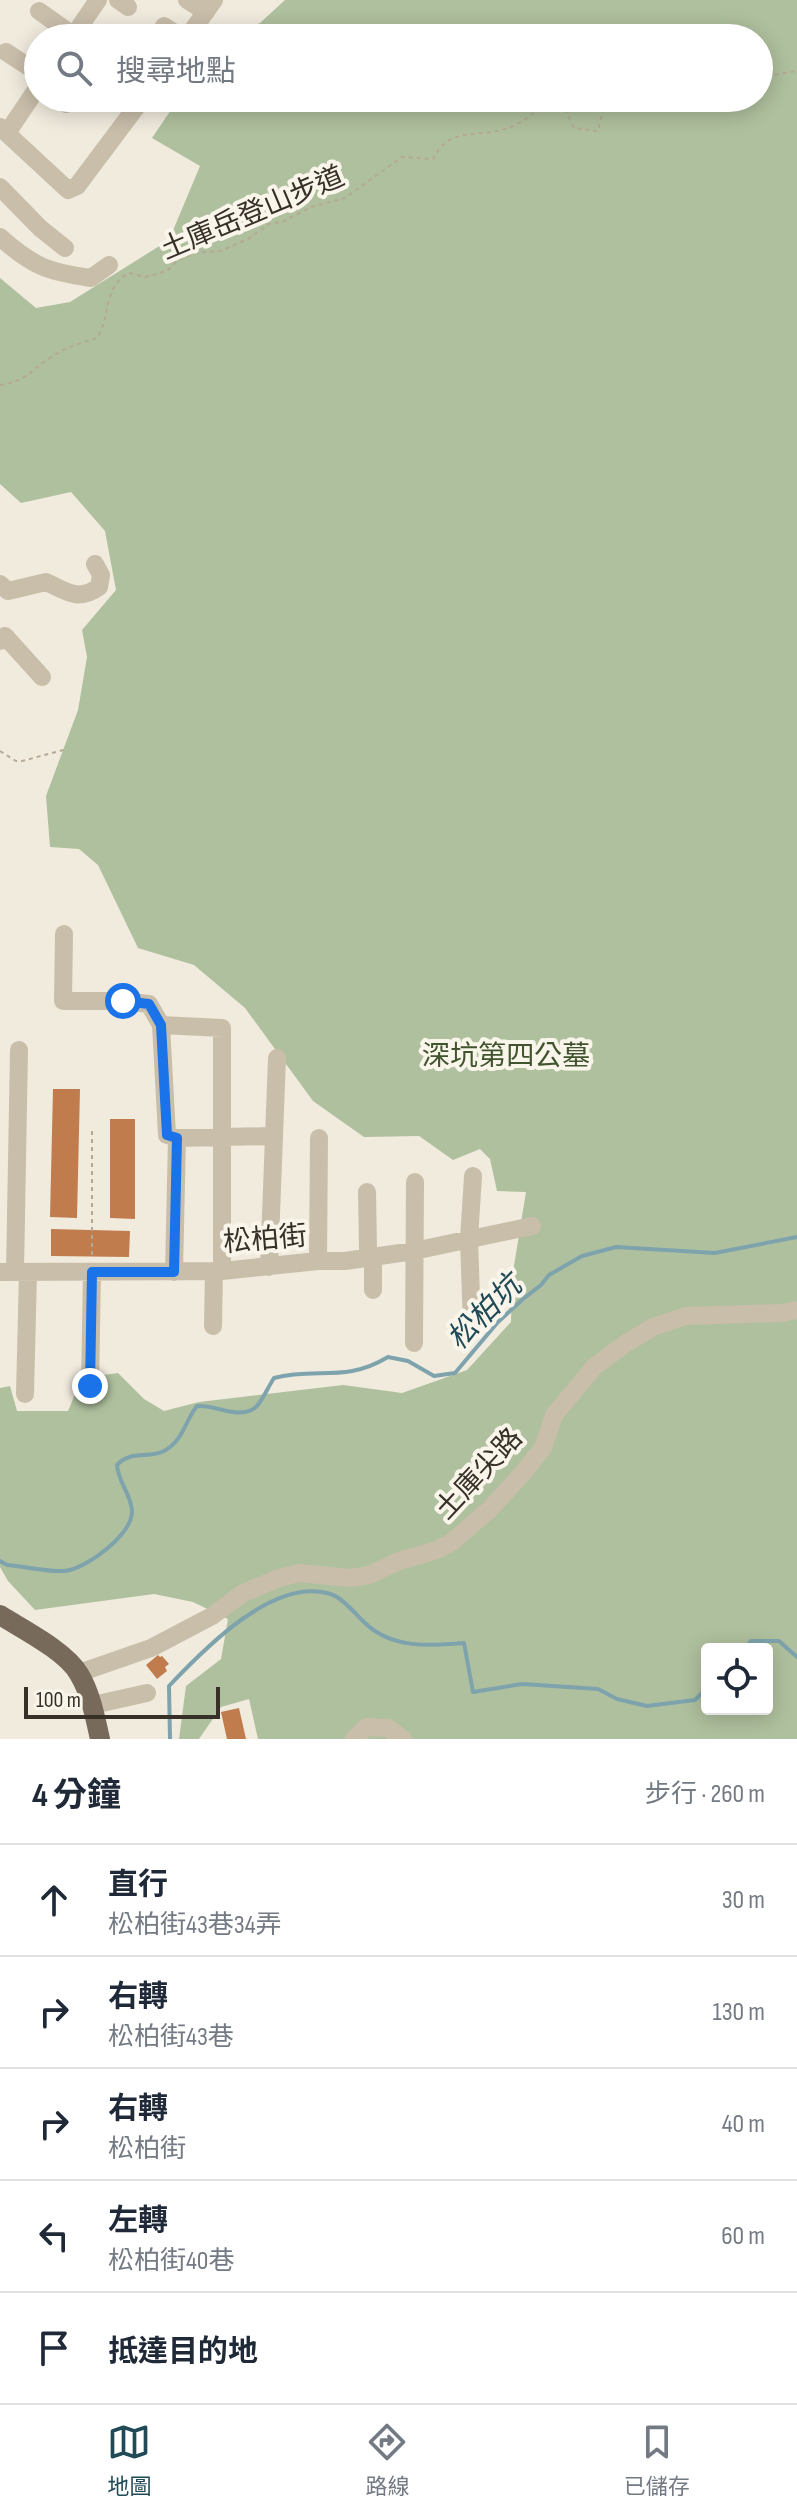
<!DOCTYPE html>
<html lang="zh-TW">
<meta charset="utf-8">
<style>
:root{--surface:#fff;--page:#f6f6f7;--text:#1f2937;--muted:#747a83;--line:#e0e1e3;--accent:#214a57}
body{margin:0;font-family:"Sofia Sans Condensed","Noto Sans TC",sans-serif;background:var(--page);color:var(--text)}
.controls{position:absolute;right:24px;bottom:24px;display:grid;overflow:hidden;border-radius:8px;box-shadow:0 4px 20px #0003}
.controls button{width:72px;height:72px;display:grid;place-items:center;padding:0;border:0;border-bottom:2px solid var(--line);background:var(--surface);color:var(--text);font:40px sans-serif}
.scale{position:absolute;left:24px;bottom:20px;width:196px;box-sizing:border-box;padding-left:8px;border:4px solid #373029;border-top:0;font-size:22px;line-height:28px;white-space:nowrap;color:#373029;-webkit-text-stroke:6px #f9f5ea;paint-order:stroke}
.stop{position:absolute;width:24px;height:24px;margin:-18px;border:6px solid #1a73e8;border-radius:50%;background:#fff}
.stop.end{background:#1a73e8;border-color:#fff;box-shadow:0 2px 8px #0008}
.list{margin:0;padding:0;list-style:none}
h2{display:flex;justify-content:space-between;align-items:center;height:104px;margin:0;padding:0 32px;font-size:34px}
h2 small{font-size:26px;font-weight:400;color:var(--muted)}
.list li{display:grid;grid-template-columns:52px 1fr auto;gap:24px;align-items:center;box-sizing:border-box;height:112px;padding:0 32px;border-top:2px solid var(--line)}
.list b{display:block;font-size:30px;white-space:nowrap}
.list p{margin:0;font-size:26px;white-space:nowrap;color:var(--muted)}
.list em{font-size:26px;font-style:normal;color:var(--muted)}
.icon{flex:none;width:44px;height:44px;fill:none;stroke:currentColor;stroke-width:2;stroke-linecap:round;stroke-linejoin:round}
.map{position:relative;flex:none;width:797px;height:1739px;overflow:hidden}
.search{position:absolute;background:var(--surface);box-shadow:0 4px 20px #0003;left:24px;right:24px;top:24px;height:88px;display:flex;align-items:center;gap:20px;box-sizing:border-box;padding:0 28px;border-radius:44px;color:var(--muted);font-size:30px}
.sheet{height:664px;background:var(--surface)}
nav{display:flex;justify-content:space-around;align-items:center;box-sizing:border-box;height:112px;border-top:2px solid var(--line);background:var(--surface);font-size:22px;color:var(--muted)}
nav a{display:grid;justify-items:center;gap:4px}
nav .on{color:var(--accent)}
.map>svg:first-child{display:block}
</style>
<div class="map">
<svg width="797" height="1739" viewBox="0 0 797 1739">
<rect width="100%" height="100%" fill="#f1ebde"/>
<!-- green -->
<path fill="#afc09e" fill-rule="evenodd" d="M285,0h512v1739h-539l-9,-40 -28,8 -22,32h-20l7,-53 35,-27 7,-40 -35,-17 -39,-8 -119,16 -27,-29 -8,-14v-179l10,-2 7,25h51l14,-33 36,-5 26,26 20,12 35,-9 144,-17 59,8 65,-23 44,-48 1,-44 14,-86 -29,-1 -7,-32 -10,-10 -27,11 -34,-24 -55,1 -51,-36 -68,-93 -51,-43 -56,-17 -40,-83 -19,-16 -29,-2 -4,-51 32,-86 9,-53 -5,-27 34,-40 -11,-59 -34,-39 -50,11 -21,-19v-206l36,30 34,-6 99,-62 31,-74 -48,-28 27,-40h580v-60h-539l40,-15zM707,1649h60v60h-60z"/>
<g fill="none" stroke-linecap="round" stroke-linejoin="round">
<!-- stream -->
<path stroke="#7ea3ad" stroke-width="4" d="M0,1561l7,4c16,1 48,9 63,5 20,-5 61,-35 62,-58 0,-16 -14,-30 -15,-47 13,-15 32,-6 47,-14 19,-10 21,-30 33,-45 19,-2 42,15 59,1 7,-7 12,-20 18,-29 43,-11 71,5 114,-21l20,4 26,15 21,-3 43,-51 25,-23 18,-14 8,-10 33,-19 34,-9 99,6 82,-16
M744,1649l7,-8h28l18,16
M170,1739l-1,-53c35,-37 107,-112 164,-91 11,4 23,20 32,28 27,26 65,23 99,20l9,49 49,-8 76,5 19,10 30,7 48,-6 12,-12"/>
</g>
<!-- building -->
<path fill="#c07c4d" d="M53,1089h27l-3,129 -27,-1z
M110,1119h25v100l-25,-1z
M51,1229l79,2 -1,26 -78,-1z
M158,1655l2,2 2,-1 7,8 -4,3 2,4 -10,8 -11,-14z
M239,1708l7,31h-19l-6,-27z"/>
<g fill="none" stroke-linecap="round" stroke-linejoin="round">
<!-- path -->
<path stroke="#b5a895" stroke-width="2" stroke-dasharray="4 4" stroke-linecap="butt" d="M759,77l38,-6
M0,385c31,-6 26,-12 50,-27 14,-10 31,-15 47,-20 15,-24 5,-50 32,-65l16,4 22,-6 10,-10 18,-8 25,-2 28,-12 21,-15 13,-2 29,-15 34,-9 57,-41 31,2c3,-5 6,-11 11,-15 16,-15 50,-7 71,-19 14,-7 22,-16 38,-23l13,9 8,17 24,3 8,-33
M0,751l16,10h6l45,-12
M92,1255v-128"/>
<!-- minor -->
<path stroke="#c9beaa" stroke-width="18" d="M118,0l10,7
M187,0l19,12
M39,11l38,27
M164,26l18,12
M72,38l26,-38
M187,38l27,-38
M6,52l32,21
M58,98l8,6
M0,127l68,63 9,-4 66,-88
M7,133l31,-46
M0,187l40,41 25,20
M0,237c32,29 48,35 91,41l18,-13
M0,584l8,7 38,-9c20,9 32,20 53,5l2,-12 -6,-11
M0,641l5,-5 37,41
M64,934l-1,67h60l26,3 12,21 6,110 10,3 -3,134
M161,1025l61,3v243
M177,1138l97,-2
M367,1192l1,57 5,15v26
M318,1261l1,-123
M269,1267l8,-209
M0,1272l222,-1 96,-10h27l69,-10 118,-25
M15,1272l4,-222
M213,1326l1,-55
M472,1327l-3,-88 4,-63
M414,1343l1,-161
M90,1386l2,-114
M25,1394l3,-122
M79,1673l72,-25 61,-32 31,-23 36,-15 20,-5 51,5 19,-3 30,-14 38,-11 15,-8 38,-33 32,-35 21,-26 11,-33 40,-48 31,-23 28,-17 33,-11 96,-3 15,-3
M93,1705l54,-12
M354,1739l12,-12 22,1 15,11"/>
<!-- major -->
<path stroke="#786a5b" stroke-width="20" d="M0,1615c22,14 66,36 79,59 12,20 16,43 21,65"/>
</g>
<g fill="none" stroke-linecap="round" stroke-linejoin="round">
<!-- route -->
<path stroke="#1a73e8" stroke-width="10" d="M90,1386l2,-114h82l3,-134 -10,-3 -6,-110 -12,-21 -26,-3"/>
</g>
<g text-anchor="middle" stroke-width="8" stroke-linejoin="round" paint-order="stroke">
<!-- street labels -->
<g font-size="28" fill="#373029" stroke="#f9f5ea">
<text transform="translate(252 212) rotate(-23)" y="10">土庫岳登山步道</text>
<text transform="translate(265 1238) rotate(-5)" y="10">松柏街</text>
<text transform="translate(478 1473) rotate(-47)" y="10">土庫尖路</text>
</g>
<!-- park labels -->
<g font-size="28" fill="#40542e" stroke="#f9f5ea">
<text x="506" y="1065">深坑第四公墓</text>
</g>
<!-- water labels -->
<g font-size="30" font-style="italic" fill="#214a57" stroke="#f9f5ea">
<text transform="translate(484 1312) rotate(-45)" y="10">松柏坑</text>
</g>
</g>
</svg>
<div class="controls">
<button><svg class="icon" aria-label="locate" viewBox="0 0 24 24"><circle cx="12" cy="12" r="6"/><path d="M12 2v4M12 18v4M2 12h4M18 12h4"/></svg></button>
</div>
<div class="scale">100 m</div>
<div class="stop" style="left:123px;top:1001px"></div>
<div class="stop end" style="left:90px;top:1386px"></div>
<div class="search"><svg class="icon" aria-label="search" viewBox="0 0 24 24"><circle cx="10" cy="10" r="6"/><path d="M15 15l6 6"/></svg>搜尋地點</div>
</div>
<section class="sheet">
<h2>4 分鐘<small>步行 · 260 m</small></h2>
<ul class="list">
<li><svg class="icon" aria-label="ahead" viewBox="0 0 24 24"><path d="M12 20V5M6 11l6-6 6 6"/></svg><div><b>直行</b><p>松柏街43巷34弄</p></div><em>30 m</em></li>
<li><svg class="icon" aria-label="right" viewBox="0 0 24 24"><path d="M7 20v-9h11M14 6l5 5-5 5"/></svg><div><b>右轉</b><p>松柏街43巷</p></div><em>130 m</em></li>
<li><svg class="icon" aria-label="right" viewBox="0 0 24 24"><path d="M7 20v-9h11M14 6l5 5-5 5"/></svg><div><b>右轉</b><p>松柏街</p></div><em>40 m</em></li>
<li><svg class="icon" aria-label="left" viewBox="0 0 24 24"><path d="M17 20v-9H6M10 6l-5 5 5 5"/></svg><div><b>左轉</b><p>松柏街40巷</p></div><em>60 m</em></li>
<li><svg class="icon" aria-label="arrive" viewBox="0 0 24 24"><path d="M6 21V4h12l-3 4 3 4H6"/></svg><div><b>抵達目的地</b></div></li>
</ul>
</section>
<nav>
<a class="on"><svg class="icon" aria-label="map" viewBox="0 0 24 24"><path d="M3 6l6-2 6 2 6-2v14l-6 2-6-2-6 2zM9 4v14M15 6v14"/></svg>地圖</a>
<a><svg class="icon" aria-label="directions" viewBox="0 0 24 24"><path d="M12 3l9 9-9 9-9-9zM9 14v-3h6M13 9l2 2-2 2"/></svg>路線</a>
<a><svg class="icon" aria-label="saved" viewBox="0 0 24 24"><path d="M7 4h10v16l-5-4-5 4z"/></svg>已儲存</a>
</nav>
